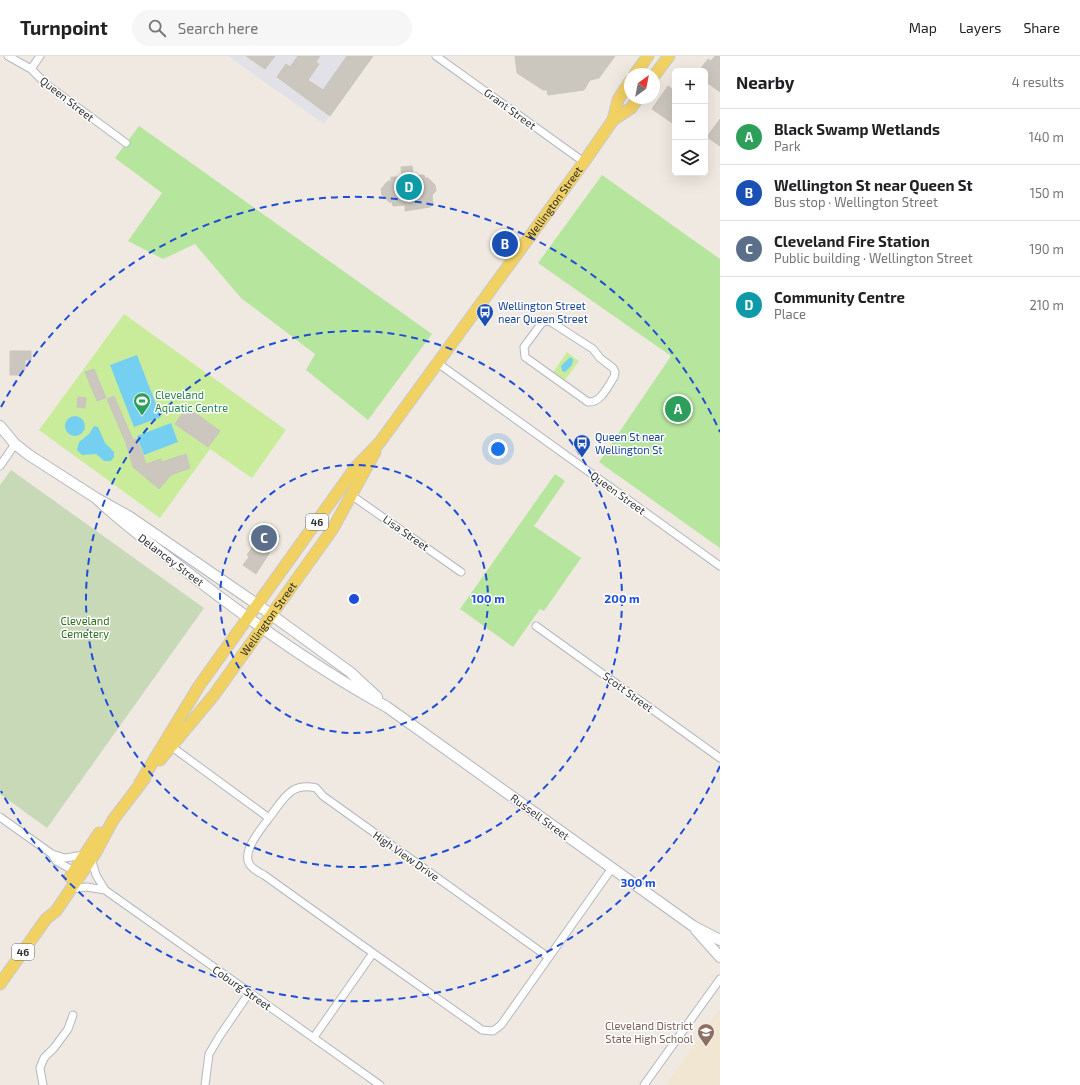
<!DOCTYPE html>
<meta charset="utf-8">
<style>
:root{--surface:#fff;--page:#f6f6f6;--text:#202124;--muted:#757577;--line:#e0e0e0;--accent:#d93025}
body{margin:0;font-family:"Exo 2",sans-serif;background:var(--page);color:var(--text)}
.controls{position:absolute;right:12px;top:12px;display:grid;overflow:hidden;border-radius:6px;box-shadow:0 4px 16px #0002}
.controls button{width:36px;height:36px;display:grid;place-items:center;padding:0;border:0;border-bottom:1px solid var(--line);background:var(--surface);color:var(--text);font:20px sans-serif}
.compass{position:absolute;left:624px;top:12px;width:36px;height:36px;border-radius:50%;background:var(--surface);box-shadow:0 4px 16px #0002;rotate:32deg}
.you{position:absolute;left:498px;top:393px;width:14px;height:14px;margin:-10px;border:3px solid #fff;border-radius:50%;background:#1a73e8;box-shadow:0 0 0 6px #1a73e833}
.badge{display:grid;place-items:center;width:26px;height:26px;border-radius:50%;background:var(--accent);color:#fff;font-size:13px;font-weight:700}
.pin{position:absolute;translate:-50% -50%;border:2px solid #fff;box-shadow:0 1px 4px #0006}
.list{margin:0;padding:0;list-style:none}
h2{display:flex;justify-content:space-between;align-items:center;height:52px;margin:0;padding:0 16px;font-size:17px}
h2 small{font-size:13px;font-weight:400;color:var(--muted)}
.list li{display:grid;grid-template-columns:26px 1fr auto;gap:12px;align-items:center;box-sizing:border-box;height:56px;padding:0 16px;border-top:1px solid var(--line)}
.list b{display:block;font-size:15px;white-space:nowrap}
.list p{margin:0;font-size:13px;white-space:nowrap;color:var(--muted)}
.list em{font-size:13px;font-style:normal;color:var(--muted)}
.icon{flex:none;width:22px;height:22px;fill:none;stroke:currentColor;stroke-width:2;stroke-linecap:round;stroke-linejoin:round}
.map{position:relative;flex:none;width:720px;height:1029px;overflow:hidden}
header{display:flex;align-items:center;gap:24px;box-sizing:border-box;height:56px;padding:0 20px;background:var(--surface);border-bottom:1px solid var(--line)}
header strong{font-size:19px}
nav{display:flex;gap:22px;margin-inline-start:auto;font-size:14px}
.search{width:280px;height:36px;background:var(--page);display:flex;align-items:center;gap:10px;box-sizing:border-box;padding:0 14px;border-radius:22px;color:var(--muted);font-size:15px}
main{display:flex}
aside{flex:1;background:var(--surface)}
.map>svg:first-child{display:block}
</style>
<header>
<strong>Turnpoint</strong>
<div class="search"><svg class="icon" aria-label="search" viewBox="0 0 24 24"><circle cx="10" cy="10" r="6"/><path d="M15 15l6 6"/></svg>Search here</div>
<nav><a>Map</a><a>Layers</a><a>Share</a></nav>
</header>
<main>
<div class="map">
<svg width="720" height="1029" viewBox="0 0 720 1029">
<rect width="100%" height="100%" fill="#efe9e1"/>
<!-- industrial -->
<path fill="#e3e1e8" d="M228,0h145l-49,68z"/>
<!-- education -->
<path fill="#f0e6d1" d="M720,953v76h-54z"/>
<!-- green -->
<path fill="#b6e59e" d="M139,70l293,208 -64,86 -62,-50 9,-16 -74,-56 -46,-54 -32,15 -35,-18 34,-48 -47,-35z
M602,119l118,84v289l-121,-86 72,-106 -133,-93z
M555,418l10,7 -31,45 47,32 -37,53 -4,-2 -27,38 -53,-38z"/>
<!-- cemetery -->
<path fill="#c8d9b8" d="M11,414l193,138 -157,220 -47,-34v-309z"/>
<!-- pitch -->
<path fill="#c9ec9a" d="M124,258l162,116 -34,48 -42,-29 -50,69 -121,-88z
M567,296l12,9 -14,19 -12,-8z"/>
<!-- water -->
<path fill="#75cff0" d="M137,299l24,62 -27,10 -24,-62z
M570,301l3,2 -1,6 -7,7 -3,-1 -1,-5z
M65 370a10 10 0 1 1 20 0a10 10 0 1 1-20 0Z
M171,367l7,19 -34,13 -7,-19z
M94,370l4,1 7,16 9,9v5l-3,4h-7l-8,-7 -14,1 -5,-5 2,-8 10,-8z"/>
<!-- building -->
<path fill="#cbc7bf" stroke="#cbc5ba" d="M246,0h29l-10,13z
M298,0h22l-4,6 3,2 -11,16 15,10 24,-34h26l-43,60 -53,-39 9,-13 4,3z
M515,0h100l-16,22 -9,2 -6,10 -36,5 -1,-5h-4l-26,-17z
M715,0h5v36l-15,-11v-10h-6l9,-12 3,2z
M668,30l7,5v34l-23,-16z
M720,63v27l-13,-9z
M412,110l1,10 11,-1 1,3h3l7,7 1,6 -4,4 1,9 -3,3 -25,4v-6l-12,1 -1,-4h-3l-7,-7 -1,-6 7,-8h3v-4h11l-1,-10z
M10,295h21v9h-6v10h-4v5h-11z
M94,313l12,29 -9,3 -12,-29z
M114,340l19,44 4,-1 9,25 15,-5 1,3 24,-8 4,14 -19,7 -12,14 -26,-22 -7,-24 -19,-44z
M78,341l8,1 -1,10 -8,-1z
M187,351l33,24 -12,16 -33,-23z
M272,474l8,6 -24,38 -13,-9 6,-8 -2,-2 15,-22 6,4z"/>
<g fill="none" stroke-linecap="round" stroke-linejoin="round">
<!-- street casing -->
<g stroke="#b4b7c1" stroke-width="9">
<path id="street" d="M8,0l23,13 15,15 80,59
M436,0l148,106
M31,13l9,-13
M545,265l6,1 42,27 7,9 13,10 2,4 -1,5c-6,9 -13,26 -26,25l-63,-45 -1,-10 17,-23z
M439,308l281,202
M0,410l15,-22
M351,439l110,77
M536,570l184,132
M172,691l97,71c14,-18 21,-36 47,-30l7,8 225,161
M0,761l52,37 13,4 19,-3
M269,762c-8,11 -32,38 -16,50 3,3 7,5 11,7l109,78
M52,798l4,7 20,11
M91,802l5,17 9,15
M71,833l16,-2 18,3 275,195
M314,981l59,-84 109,77 11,1 8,-6 111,-157
M43,1029l-3,-17 4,-10 10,-10 14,-19 5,-14
M205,1029l4,-31 10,-17 30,-44
M644,1029l76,-106"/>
</g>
<!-- secondary casing -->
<g stroke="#b4b7c1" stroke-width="12">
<path id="secondary" d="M0,370l15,18 14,11 67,43 34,19 128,88 92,67 27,25
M96,442c28,27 59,49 90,73 64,50 130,97 201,136l306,219 27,14
M696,874l24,27"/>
</g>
<!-- primary casing -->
<g stroke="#c9c9c9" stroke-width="13">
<g id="primary">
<path d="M635,18l13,-18"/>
<path d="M654,20l15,-20"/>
<path d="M613,64l18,-12 7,-10"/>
<path id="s1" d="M160,704l54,-65 118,-165 43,-78"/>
<path id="s2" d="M140,727l59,-97 156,-218 25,-26 204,-280 29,-42 5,-20 12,-19"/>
<path d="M70,821l29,-44"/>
<path d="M0,928l46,-65 10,-8 40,-59 17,-32 32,-42"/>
</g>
</g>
<!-- street -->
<use href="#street" stroke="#fff" stroke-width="7"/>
<!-- secondary -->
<use href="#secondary" stroke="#fff" stroke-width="10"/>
<!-- primary -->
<use href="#primary" stroke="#f2d163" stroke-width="11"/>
</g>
<!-- distance rings -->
<g fill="none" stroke="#1d4ed8" stroke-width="2" stroke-dasharray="7 5">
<circle cx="354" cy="543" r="134"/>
<circle cx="354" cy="543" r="268"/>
<path d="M720 710A402 402 0 0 1 1 735M1 351A402 402 0 0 1 720 376"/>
</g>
<!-- icons -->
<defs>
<g id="bus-pin" transform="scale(0.9)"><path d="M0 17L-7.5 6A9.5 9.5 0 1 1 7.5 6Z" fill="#1a4fb4" stroke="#fff"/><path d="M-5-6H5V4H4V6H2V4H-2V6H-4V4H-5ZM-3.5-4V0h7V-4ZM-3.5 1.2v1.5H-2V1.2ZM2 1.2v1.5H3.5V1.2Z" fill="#fff"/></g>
<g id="stadium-pin" transform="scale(0.9)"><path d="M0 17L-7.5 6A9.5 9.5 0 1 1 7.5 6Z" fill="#2e9e5b" stroke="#fff"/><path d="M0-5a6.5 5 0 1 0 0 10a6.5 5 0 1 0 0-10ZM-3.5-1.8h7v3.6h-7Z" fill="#fff"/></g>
<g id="school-pin" transform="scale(0.9)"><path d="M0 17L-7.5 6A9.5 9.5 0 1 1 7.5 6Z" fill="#8d6e63" stroke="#fff"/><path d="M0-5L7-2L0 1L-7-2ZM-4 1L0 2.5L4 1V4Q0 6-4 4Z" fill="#fff"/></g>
</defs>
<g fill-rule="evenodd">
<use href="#bus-pin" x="485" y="256"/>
<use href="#stadium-pin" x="142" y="345"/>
<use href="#bus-pin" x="582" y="387"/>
<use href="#school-pin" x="706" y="976"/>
</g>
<g text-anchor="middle" stroke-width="3" stroke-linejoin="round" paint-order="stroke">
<!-- shield labels -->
<g fill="#fff" stroke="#6d6d6d" stroke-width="1">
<rect x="306" y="458" width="22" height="16" rx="3"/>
<rect x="12" y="888" width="22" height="16" rx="3"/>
</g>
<g font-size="10" font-weight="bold" fill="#2e2e2e">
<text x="317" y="470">46</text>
<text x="23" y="900">46</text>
</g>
<!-- street labels -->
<g font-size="11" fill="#2e2e2e" stroke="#fff">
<text transform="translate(67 43) rotate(38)" y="4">Queen Street</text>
<text transform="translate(510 53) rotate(36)" y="4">Grant Street</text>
<text dy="4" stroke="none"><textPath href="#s2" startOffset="713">Wellington Street</textPath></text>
<text transform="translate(618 437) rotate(36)" y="4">Queen Street</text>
<text transform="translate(406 477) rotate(35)" y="4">Lisa Street</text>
<text transform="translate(171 504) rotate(37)" y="4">Delancey Street</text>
<text dy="4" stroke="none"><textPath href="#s1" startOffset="178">Wellington Street</textPath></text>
<text transform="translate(628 636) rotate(36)" y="4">Scott Street</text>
<text transform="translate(540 761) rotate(36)" y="4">Russell Street</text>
<text transform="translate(406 800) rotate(35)" y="4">High View Drive</text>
<text transform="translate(242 932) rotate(35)" y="4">Coburg Street</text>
</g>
<!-- transit labels -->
<g font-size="11" fill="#164399" stroke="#fff" text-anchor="start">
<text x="498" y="254">Wellington Street<tspan x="498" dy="13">near Queen Street</tspan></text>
<text x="595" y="385">Queen St near<tspan x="595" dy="13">Wellington St</tspan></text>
</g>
<!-- leisure labels -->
<g font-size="11" fill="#27864d" stroke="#fff" text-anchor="start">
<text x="155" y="343">Cleveland<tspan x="155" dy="13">Aquatic Centre</tspan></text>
</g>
<!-- park labels -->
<g font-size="11" fill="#2c6e1b" stroke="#fff">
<text x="85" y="569">Cleveland<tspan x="85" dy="13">Cemetery</tspan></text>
</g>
<!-- education labels -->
<g font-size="11" fill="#785e54" stroke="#fff" text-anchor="end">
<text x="693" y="974">Cleveland District<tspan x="693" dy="13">State High School</tspan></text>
</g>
</g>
<circle cx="354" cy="543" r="6" fill="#1d4ed8" stroke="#fff" stroke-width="2"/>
<g font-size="12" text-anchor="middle" font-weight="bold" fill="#1d4ed8" stroke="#fff" stroke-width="3" stroke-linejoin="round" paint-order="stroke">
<text x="488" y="547">100 m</text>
<text x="622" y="547">200 m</text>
<text x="638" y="831">300 m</text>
</g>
</svg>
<div class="controls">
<button>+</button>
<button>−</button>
<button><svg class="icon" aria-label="layers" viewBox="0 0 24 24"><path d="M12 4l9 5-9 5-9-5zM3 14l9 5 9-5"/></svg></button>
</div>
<svg class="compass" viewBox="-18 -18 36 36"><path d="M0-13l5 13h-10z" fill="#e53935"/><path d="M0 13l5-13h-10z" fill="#757577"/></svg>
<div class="you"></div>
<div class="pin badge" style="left:678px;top:353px;background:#2e9e5b">A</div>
<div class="pin badge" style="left:505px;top:188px;background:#1a4fb4">B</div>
<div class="pin badge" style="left:264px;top:482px;background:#5c6f8a">C</div>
<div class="pin badge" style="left:409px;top:131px;background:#0f9aa8">D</div>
</div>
<aside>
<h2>Nearby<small>4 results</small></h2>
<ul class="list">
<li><span class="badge" style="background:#2e9e5b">A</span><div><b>Black Swamp Wetlands</b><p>Park</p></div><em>140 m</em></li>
<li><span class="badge" style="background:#1a4fb4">B</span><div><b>Wellington St near Queen St</b><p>Bus stop · Wellington Street</p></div><em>150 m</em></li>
<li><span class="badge" style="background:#5c6f8a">C</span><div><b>Cleveland Fire Station</b><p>Public building · Wellington Street</p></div><em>190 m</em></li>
<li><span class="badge" style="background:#0f9aa8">D</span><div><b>Community Centre</b><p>Place</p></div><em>210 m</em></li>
</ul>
</aside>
</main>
